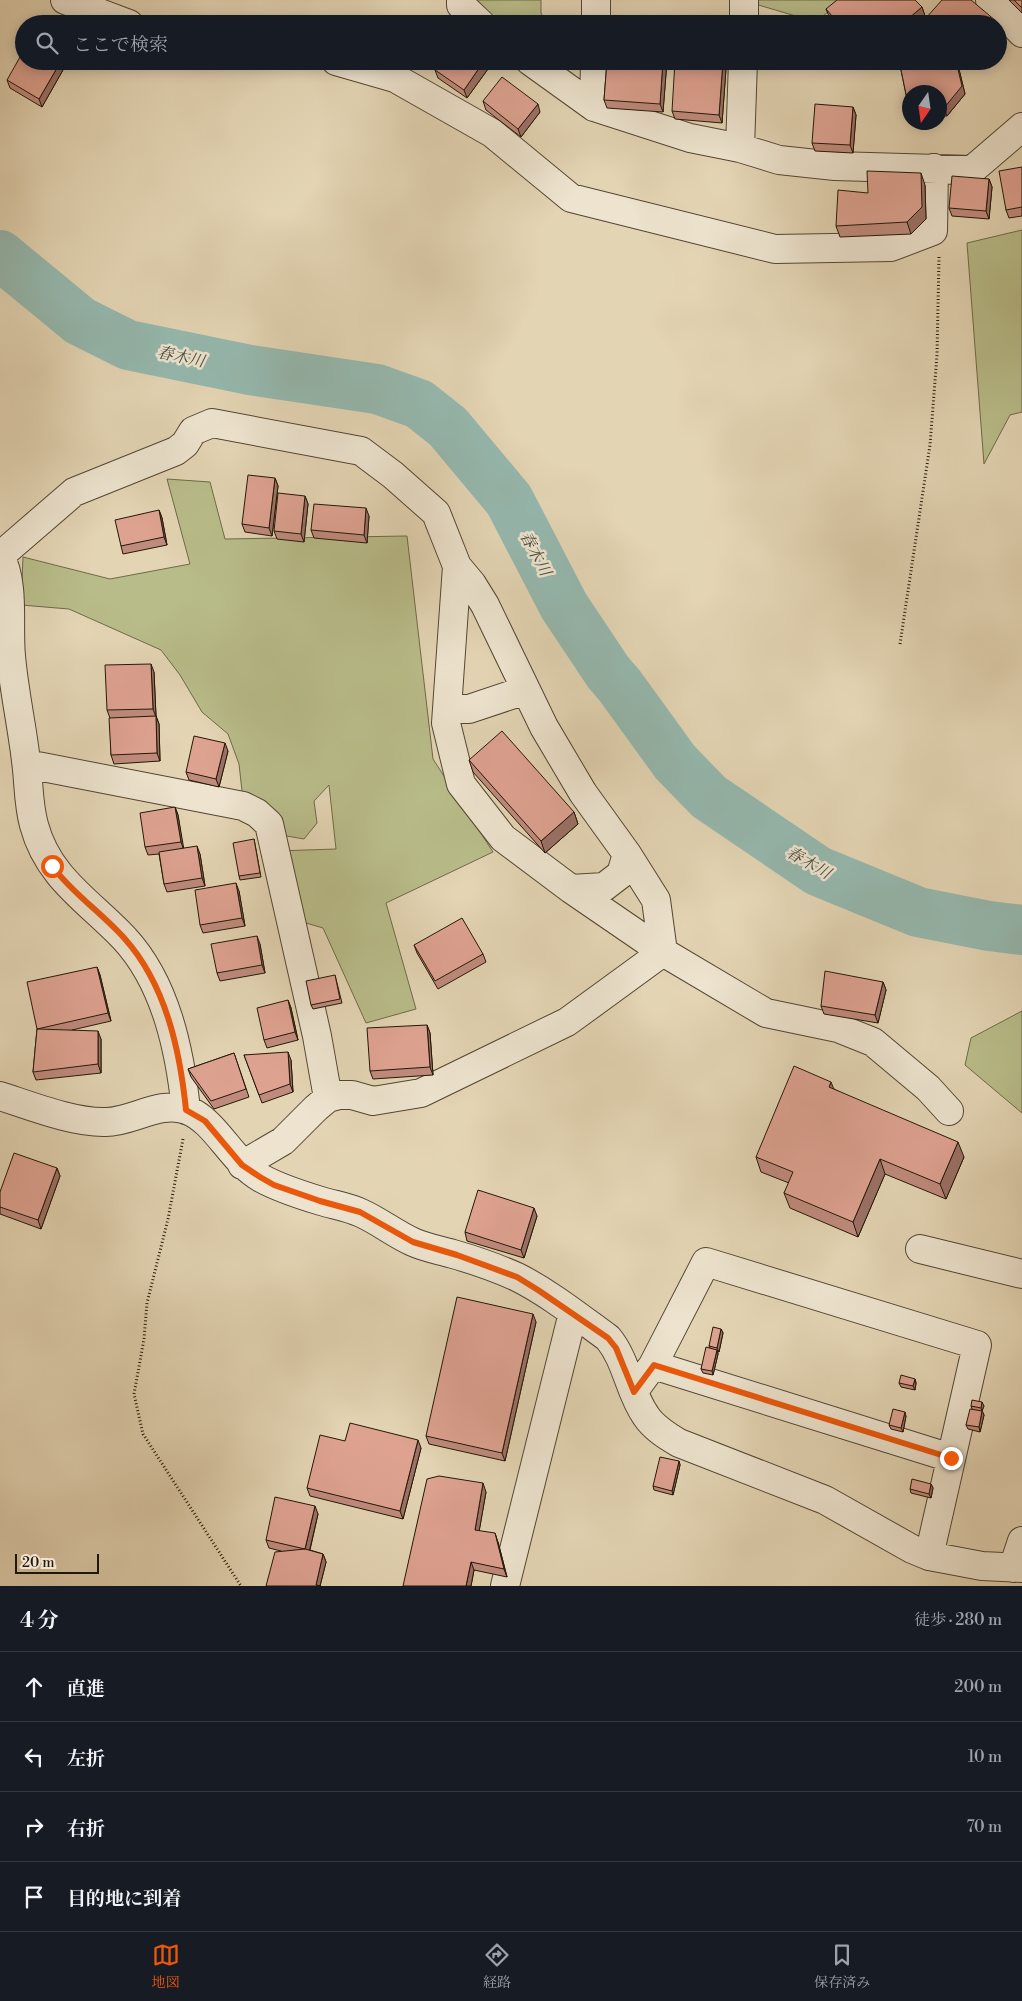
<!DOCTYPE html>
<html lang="ja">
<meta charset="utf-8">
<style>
:root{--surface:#171b24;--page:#20242c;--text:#f1f3f6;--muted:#9ea1a6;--line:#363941;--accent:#ea580c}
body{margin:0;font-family:"Libre Bodoni","Noto Serif JP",serif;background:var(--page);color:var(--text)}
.compass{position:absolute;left:902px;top:85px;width:45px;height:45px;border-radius:50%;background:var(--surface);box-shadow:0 2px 12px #0003;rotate:193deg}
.scale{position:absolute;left:15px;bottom:12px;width:84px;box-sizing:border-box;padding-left:5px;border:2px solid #231708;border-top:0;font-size:14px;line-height:18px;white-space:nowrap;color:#231708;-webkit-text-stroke:4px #ede3ce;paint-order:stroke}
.stop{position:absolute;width:15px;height:15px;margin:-11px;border:4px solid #ea580c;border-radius:50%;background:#fff}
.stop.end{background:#ea580c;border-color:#fff;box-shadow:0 1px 5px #0008}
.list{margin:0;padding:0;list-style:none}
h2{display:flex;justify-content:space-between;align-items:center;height:65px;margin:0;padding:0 20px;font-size:21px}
h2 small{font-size:16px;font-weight:400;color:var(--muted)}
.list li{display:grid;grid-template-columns:32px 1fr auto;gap:15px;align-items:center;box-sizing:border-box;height:70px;padding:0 20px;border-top:1px solid var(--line)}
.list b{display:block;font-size:19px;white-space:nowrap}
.list em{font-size:16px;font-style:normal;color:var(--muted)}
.icon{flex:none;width:28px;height:28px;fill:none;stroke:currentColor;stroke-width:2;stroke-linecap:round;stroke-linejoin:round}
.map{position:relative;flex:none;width:1022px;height:1586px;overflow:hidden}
.search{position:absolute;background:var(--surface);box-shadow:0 2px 12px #0003;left:15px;right:15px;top:15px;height:55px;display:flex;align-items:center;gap:12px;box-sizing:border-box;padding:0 18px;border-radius:28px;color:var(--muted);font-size:19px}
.sheet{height:345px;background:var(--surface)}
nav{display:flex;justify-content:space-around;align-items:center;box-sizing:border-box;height:70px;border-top:1px solid var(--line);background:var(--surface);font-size:14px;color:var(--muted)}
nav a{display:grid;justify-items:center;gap:2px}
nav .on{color:var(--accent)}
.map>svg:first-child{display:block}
</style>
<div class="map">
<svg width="1022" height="1586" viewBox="0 0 1022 1586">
<rect width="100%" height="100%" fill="#e3d4b3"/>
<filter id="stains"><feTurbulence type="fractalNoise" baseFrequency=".004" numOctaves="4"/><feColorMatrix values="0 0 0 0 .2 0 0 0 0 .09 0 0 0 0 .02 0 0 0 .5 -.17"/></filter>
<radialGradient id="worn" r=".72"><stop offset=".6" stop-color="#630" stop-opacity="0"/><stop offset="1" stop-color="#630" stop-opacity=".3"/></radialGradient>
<!-- green -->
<path fill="#b8bc89" stroke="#6e6a48" d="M469,0h72v13l6,11h-57z
M754,0h88l-26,22 -61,-18z
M1022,230v182l-12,3 -26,49 -17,-221z
M167,479l43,3 15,57 182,-3 26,223 60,93 -107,51 30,106 -50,14 -43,-95 -34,-10 -13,-67 60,-2 -7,-64 -15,16 3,22 -13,16 -23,-4 -38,-35 -4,-36 -11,-30 -26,-22 -22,-37 -19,-25 -92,-41 -48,-4 2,-48 87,22 80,-15z
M1022,1011v102l-57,-48 6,-27z"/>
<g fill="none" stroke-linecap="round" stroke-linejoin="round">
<!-- river -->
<path stroke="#95b8ae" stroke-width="50" d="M0,255l80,66 48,24 122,25 127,19 42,15 29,23 61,73 55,106 44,66 12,14 55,76 34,35 109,74 100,41 71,14 33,4"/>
<!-- minor casing -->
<g stroke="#534633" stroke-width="30">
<path id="minor" d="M65,0l64,24
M461,0v5l20,19
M990,0l32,33
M596,24v-24
M744,24v-24
M336,61l59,17 97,55 79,65 204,51 116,-2 42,-16 1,-63
M530,61l64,46 96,31 50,10 39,12 56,6 137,4 50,-43
M594,107l1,-46
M740,148l3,-87
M447,709h22l57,-19
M27,764l216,42 14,7 12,11 48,212 11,62 -12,10 -33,33 -41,24
M571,889l33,-2 17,-13 6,-20
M663,952l-7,-52 -29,-46 -44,-61 -39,-66 -59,-122 -13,-21 -15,-18 -11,157 15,61 42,54 68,51 92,63 103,61 72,15 35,14 55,46 21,23
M0,1096c31,10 74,27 106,26 27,0 53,-22 81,-12 29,11 44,51 74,68 18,10 40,17 60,23 13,4 27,6 40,12 18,8 34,21 52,29 13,6 27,8 40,12 21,6 44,14 64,23 32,16 62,40 91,61 19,23 21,54 38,78 8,12 21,20 33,27l146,57 87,49 17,7 53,10 40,2
M328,1098l11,-3h13l21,6 48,-8 146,-71 96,-70
M186,1110c-6,-59 -20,-127 -62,-172 -35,-37 -76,-60 -90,-113 -6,-21 -5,-43 -8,-64 -4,-35 -12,-70 -15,-105 -3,-30 4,-73 -11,-100l74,-64 102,-41 9,-7 8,-13 19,-8 149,28 32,24 43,38 21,53
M920,1249l102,25
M653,1365l298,93
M634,1391l19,-26 53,-103 271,83 -48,211
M1013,1568l9,-27
M505,1586l68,-273"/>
</g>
<!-- path -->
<path stroke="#231708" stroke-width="3" stroke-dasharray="1 2.5" stroke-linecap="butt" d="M900,644l30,-199 7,-90 2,-98
M183,1139l-15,80 -21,84 -3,36 -10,55 9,40 98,152"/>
<!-- minor -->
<use href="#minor" stroke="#ede3ce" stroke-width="28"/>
</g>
<!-- wall -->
<path fill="#bf8b7d" stroke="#231708" d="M1009,0h13v13z
M922,7l4,12 -6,5h-87l-2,-3 -5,-12z
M926,18l70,6h-68z
M24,61h44l-26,46 -32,-19 -3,-8z
M607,61h60l-4,51 -56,-4 -3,-8z
M723,61l3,8 -4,54 -47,-4 -3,-8z
M910,61h47l8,33 -18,22h-7v-24h-30v13l-3,-6 -6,-29z
M493,62l-26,36 -29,-20 -3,-8z
M483,101l57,11 -19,25 -35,-27z
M853,107l3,8 -3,38 -38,-2 -3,-8z
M1022,167v49l-13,2 -3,-8z
M989,179l3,8 -3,32 -37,-3 -3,-8z
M925,185l1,34 -15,15 -71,3 -4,-11 32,-33z
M275,478l3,8 -6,50 -27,-4 -3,-8z
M305,496l3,8 -4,38 -27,-3 -3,-8z
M159,510l3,8 5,27 -44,9 -2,-8z
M369,516l-2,27 -53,-5 -3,-8z
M154,672l2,44 3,8 1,37 -46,3 -3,-9 -1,-37 -3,-8z
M228,751l-9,36 -30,-7 -3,-8z
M469,760l105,52 4,12 -33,29 -72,-81z
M175,807l3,8 5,33 17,6 5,32 -38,6 -3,-8 -5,-30 -11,1 -3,-8z
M254,839l1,5 6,33 -21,3 -1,-4z
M239,891l6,35 -42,7 -3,-8z
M260,944l5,29 -45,8 -3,-8z
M414,945l69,9 3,8 -48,27 -21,-36z
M97,967l3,8 11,46 -39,9 29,9v34l-65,7 -3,-8 4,-43z
M335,975l7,28 -29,6 -2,-4z
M883,982l3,8 -8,33 -54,-9 -3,-8z
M288,1000l3,8 7,32 -31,8 -3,-8z
M427,1025l3,8 3,42 -60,4 -3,-8z
M234,1053l15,44 -35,12 -23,-32 -3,-8z
M244,1055l47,5 2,32 -31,11z
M834,1089l130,68 -18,42 -61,-25 -27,63 -68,-29 -6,-15 5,-10 -28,-11 -5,-15z
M57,1168l3,8 -19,53 -41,-15v-22z
M537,1216l-13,42 -57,-17 -2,-9z
M536,1322l-31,139 -76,-17 -3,-8z
M721,1329l2,4 -4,19 -1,-1v3l-5,21 -10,-2 -2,-4 9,-21 -1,-2z
M915,1379l1,4 -1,7 -14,-3 -2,-4z
M971,1406h13l-2,5 2,4 -4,17 -12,-3 -2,-4 6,-16z
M906,1416l-3,16 -12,-3 -2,-4z
M345,1441l76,7 -18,71 -93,-23 -3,-8z
M679,1461l1,4 -7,30 -19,-5 -1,-4z
M931,1484l2,4 -2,10 -20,-5 -1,-4z
M486,1492l-7,39 19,11 9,35 -33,-7 -3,16h-68z
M318,1514l-8,36 13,4 3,8 -6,24 -39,-35 -12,-3 -3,-8z"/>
<!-- shaded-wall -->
<path fill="#9b7166" stroke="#231708" d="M922,7l4,12 -6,5h-18z
M61,61h7l-26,46 -3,-8z
M484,61l9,1 -26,36 -3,-8z
M663,61h4l-4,51 -3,-8z
M723,61l3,8 -4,54 -3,-8z
M956,61h1l8,33 -18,22 -3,-8z
M538,104l2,8 -19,25 -3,-8z
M853,107l3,8 -3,38 -3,-8z
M921,173l4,12 1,34 -15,15 -4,-12z
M989,179l3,8 -3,32 -3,-8z
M275,478l3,8 -6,50 -3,-8z
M305,496l3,8 -4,38 -3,-8z
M366,508l3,8 -2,27 -3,-8z
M159,510l3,8 5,27 -3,-8z
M151,664l3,8 2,45 -3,-8z
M156,716l3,8 1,37 -3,-8z
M225,743l3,8 -9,36 -3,-8z
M175,807l3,8 6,35 -3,-8z
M574,812l4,12 -33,29 -4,-12z
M197,846l3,8 5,32 -3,-8z
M236,883l3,8 6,35 -3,-8z
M257,936l3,8 5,29 -3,-8z
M97,967l3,8 11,46 -3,-8z
M883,982l3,8 -8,33 -3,-8z
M288,1000l3,8 7,32 -3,-8z
M427,1025l3,8 3,42 -3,-8z
M98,1031l3,8v34l-3,-9z
M288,1052l3,8 2,32 -3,-8z
M831,1082l6,15 -8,-10z
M958,1142l6,15 -18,42 -6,-15z
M880,1159l5,15 -27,63 -5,-15z
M57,1168l3,8 -19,53 -3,-9z
M534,1208l3,8 -13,42 -3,-8z
M533,1314l3,8 -31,139 -3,-8z
M721,1329l2,4 -4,19 -2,-4z
M717,1350l1,4 -5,21 -1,-4z
M915,1379l1,4 -1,7 -2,-4z
M982,1402l2,4 -2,5 2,4 -4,17 -1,-5 3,-15 -1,-4z
M905,1412l1,4 -3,16 -2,-4z
M418,1440l3,8 -18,71 -3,-8z
M679,1461l1,4 -7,30 -1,-4z
M483,1483l3,9 -8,46 -3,-8z
M931,1484l2,4 -2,10 -2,-4z
M315,1506l3,8 -10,43 -3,-8z
M495,1533l3,9 9,35 -3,-8z
M323,1554l3,8 -6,24 -4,-1z
M471,1562l3,8 -3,16h-5z"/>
<!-- building -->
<path fill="#dea291" stroke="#231708" d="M837,0h78l7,7 -20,17h-27l-1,-1 -1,1h-34l-13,-15z
M942,0h29l25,21 -3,3h-61l-6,-6z
M1014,0h8v8z
M24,50v11h37l-22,38 -32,-19z
M441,61h43l-20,29 -29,-20z
M607,61h56l-3,43 -56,-4z
M675,61h48l-4,54 -47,-4z
M910,61h46l6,25 -18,22h-4v-16h-30v9l-3,-2 -6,-29z
M502,77l36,27 -20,25 -35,-28z
M815,104l38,3 -3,38 -38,-2z
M1022,167v40l-16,3 -7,-39z
M867,171l54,2 1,34 -15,15 -71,4 2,-36 30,3z
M952,176l37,3 -3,32 -37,-3z
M248,475l27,3 -6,50 -27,-4z
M278,493l27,3 -4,38 -27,-3z
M314,504l52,4 -2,27 -53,-5z
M159,510l5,27 -43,9 -6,-26z
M151,664l2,45 -46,1 -2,-45z
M156,716l1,37 -46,2 -2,-37z
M502,731l72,81 -33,29 -72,-81z
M194,736l31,7 -9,36 -30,-7z
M175,807l6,35 -36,5 -5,-34z
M254,839l6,34 -21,3 -6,-33z
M197,846l5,32 -38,6 -5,-32z
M236,883l6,35 -42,7 -5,-35z
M462,918l21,36 -48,27 -21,-36z
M257,936l5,29 -45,8 -6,-29z
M97,967l11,46 -71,16 61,2v33l-65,8 4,-43 -10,-47z
M825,971l58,11 -8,33 -54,-9z
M335,975l5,24 -29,6 -5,-24z
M288,1000l7,32 -31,8 -7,-32z
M427,1025l3,42 -60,4 -3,-43z
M288,1052l2,32 -31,11 -15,-40z
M234,1053l12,36 -35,12 -23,-32z
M794,1066l37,16 -2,5 129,55 -18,42 -60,-25 -27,63 -69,-29 9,-21 -37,-15z
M14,1153l43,15 -19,52 -38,-13v-15z
M478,1190l56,18 -13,42 -56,-18z
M457,1297l76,17 -31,139 -76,-17z
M713,1327l8,2 -4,19 -8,-2z
M706,1347l11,3 -5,21 -11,-2z
M901,1375l14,4 -2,7 -14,-3z
M972,1400l10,2 -1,6 -10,-2z
M893,1409l12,3 -4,16 -12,-3z
M970,1409l12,2 -3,16 -13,-2z
M350,1423l68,17 -18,71 -93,-23 13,-53 25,6z
M660,1457l19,4 -7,30 -19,-5z
M439,1476l44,7 -8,47 20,3 9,36 -33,-7 -5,24h-63l24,-107z
M912,1479l19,5 -2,10 -19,-5z
M275,1497l40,9 -10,43 -39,-9z
M305,1549l18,5 -7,31 5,1h-55l9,-34z"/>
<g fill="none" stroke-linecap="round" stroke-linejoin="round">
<!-- route -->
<path stroke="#ea580c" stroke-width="6" d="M52,866c21,28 50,47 73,73 41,46 55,112 61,171l19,11 37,44 18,12 14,8 46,16 40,11 53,30 44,13 60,22 21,13 70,48 8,10 18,44 20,-27 297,93"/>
</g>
<g text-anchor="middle" stroke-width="5" stroke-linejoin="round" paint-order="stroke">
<!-- water labels -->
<g font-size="16" font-style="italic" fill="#4b4f42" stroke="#ede3ce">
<text transform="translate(181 356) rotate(12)" y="6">春木川</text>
<text transform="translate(536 553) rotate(62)" y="6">春木川</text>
<text transform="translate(809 862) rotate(30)" y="6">春木川</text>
</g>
</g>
<rect width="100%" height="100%" filter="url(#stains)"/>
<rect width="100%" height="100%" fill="url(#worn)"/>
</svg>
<svg class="compass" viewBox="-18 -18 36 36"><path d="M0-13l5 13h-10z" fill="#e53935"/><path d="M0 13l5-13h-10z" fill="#9ea1a6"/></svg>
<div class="scale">20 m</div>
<div class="stop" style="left:52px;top:866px"></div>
<div class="stop end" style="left:951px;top:1458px"></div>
<div class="search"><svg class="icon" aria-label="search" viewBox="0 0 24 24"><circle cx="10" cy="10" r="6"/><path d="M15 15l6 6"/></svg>ここで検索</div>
</div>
<section class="sheet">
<h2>4 分<small>徒歩 · 280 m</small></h2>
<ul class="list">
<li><svg class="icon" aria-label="ahead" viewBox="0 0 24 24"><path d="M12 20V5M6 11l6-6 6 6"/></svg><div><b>直進</b></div><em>200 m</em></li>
<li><svg class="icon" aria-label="left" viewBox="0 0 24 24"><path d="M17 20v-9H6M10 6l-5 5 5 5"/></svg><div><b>左折</b></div><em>10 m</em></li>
<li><svg class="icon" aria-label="right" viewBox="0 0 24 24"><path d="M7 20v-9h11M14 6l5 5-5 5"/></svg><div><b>右折</b></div><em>70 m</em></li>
<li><svg class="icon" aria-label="arrive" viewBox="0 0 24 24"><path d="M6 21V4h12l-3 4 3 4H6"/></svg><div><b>目的地に到着</b></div></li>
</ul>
</section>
<nav>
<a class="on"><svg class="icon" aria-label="map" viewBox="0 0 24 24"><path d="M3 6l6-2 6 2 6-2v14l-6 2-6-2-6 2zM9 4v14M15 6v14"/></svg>地図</a>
<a><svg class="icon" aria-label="directions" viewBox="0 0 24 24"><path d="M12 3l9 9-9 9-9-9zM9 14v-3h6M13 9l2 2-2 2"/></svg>経路</a>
<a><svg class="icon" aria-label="saved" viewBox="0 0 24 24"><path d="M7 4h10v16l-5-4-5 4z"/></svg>保存済み</a>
</nav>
